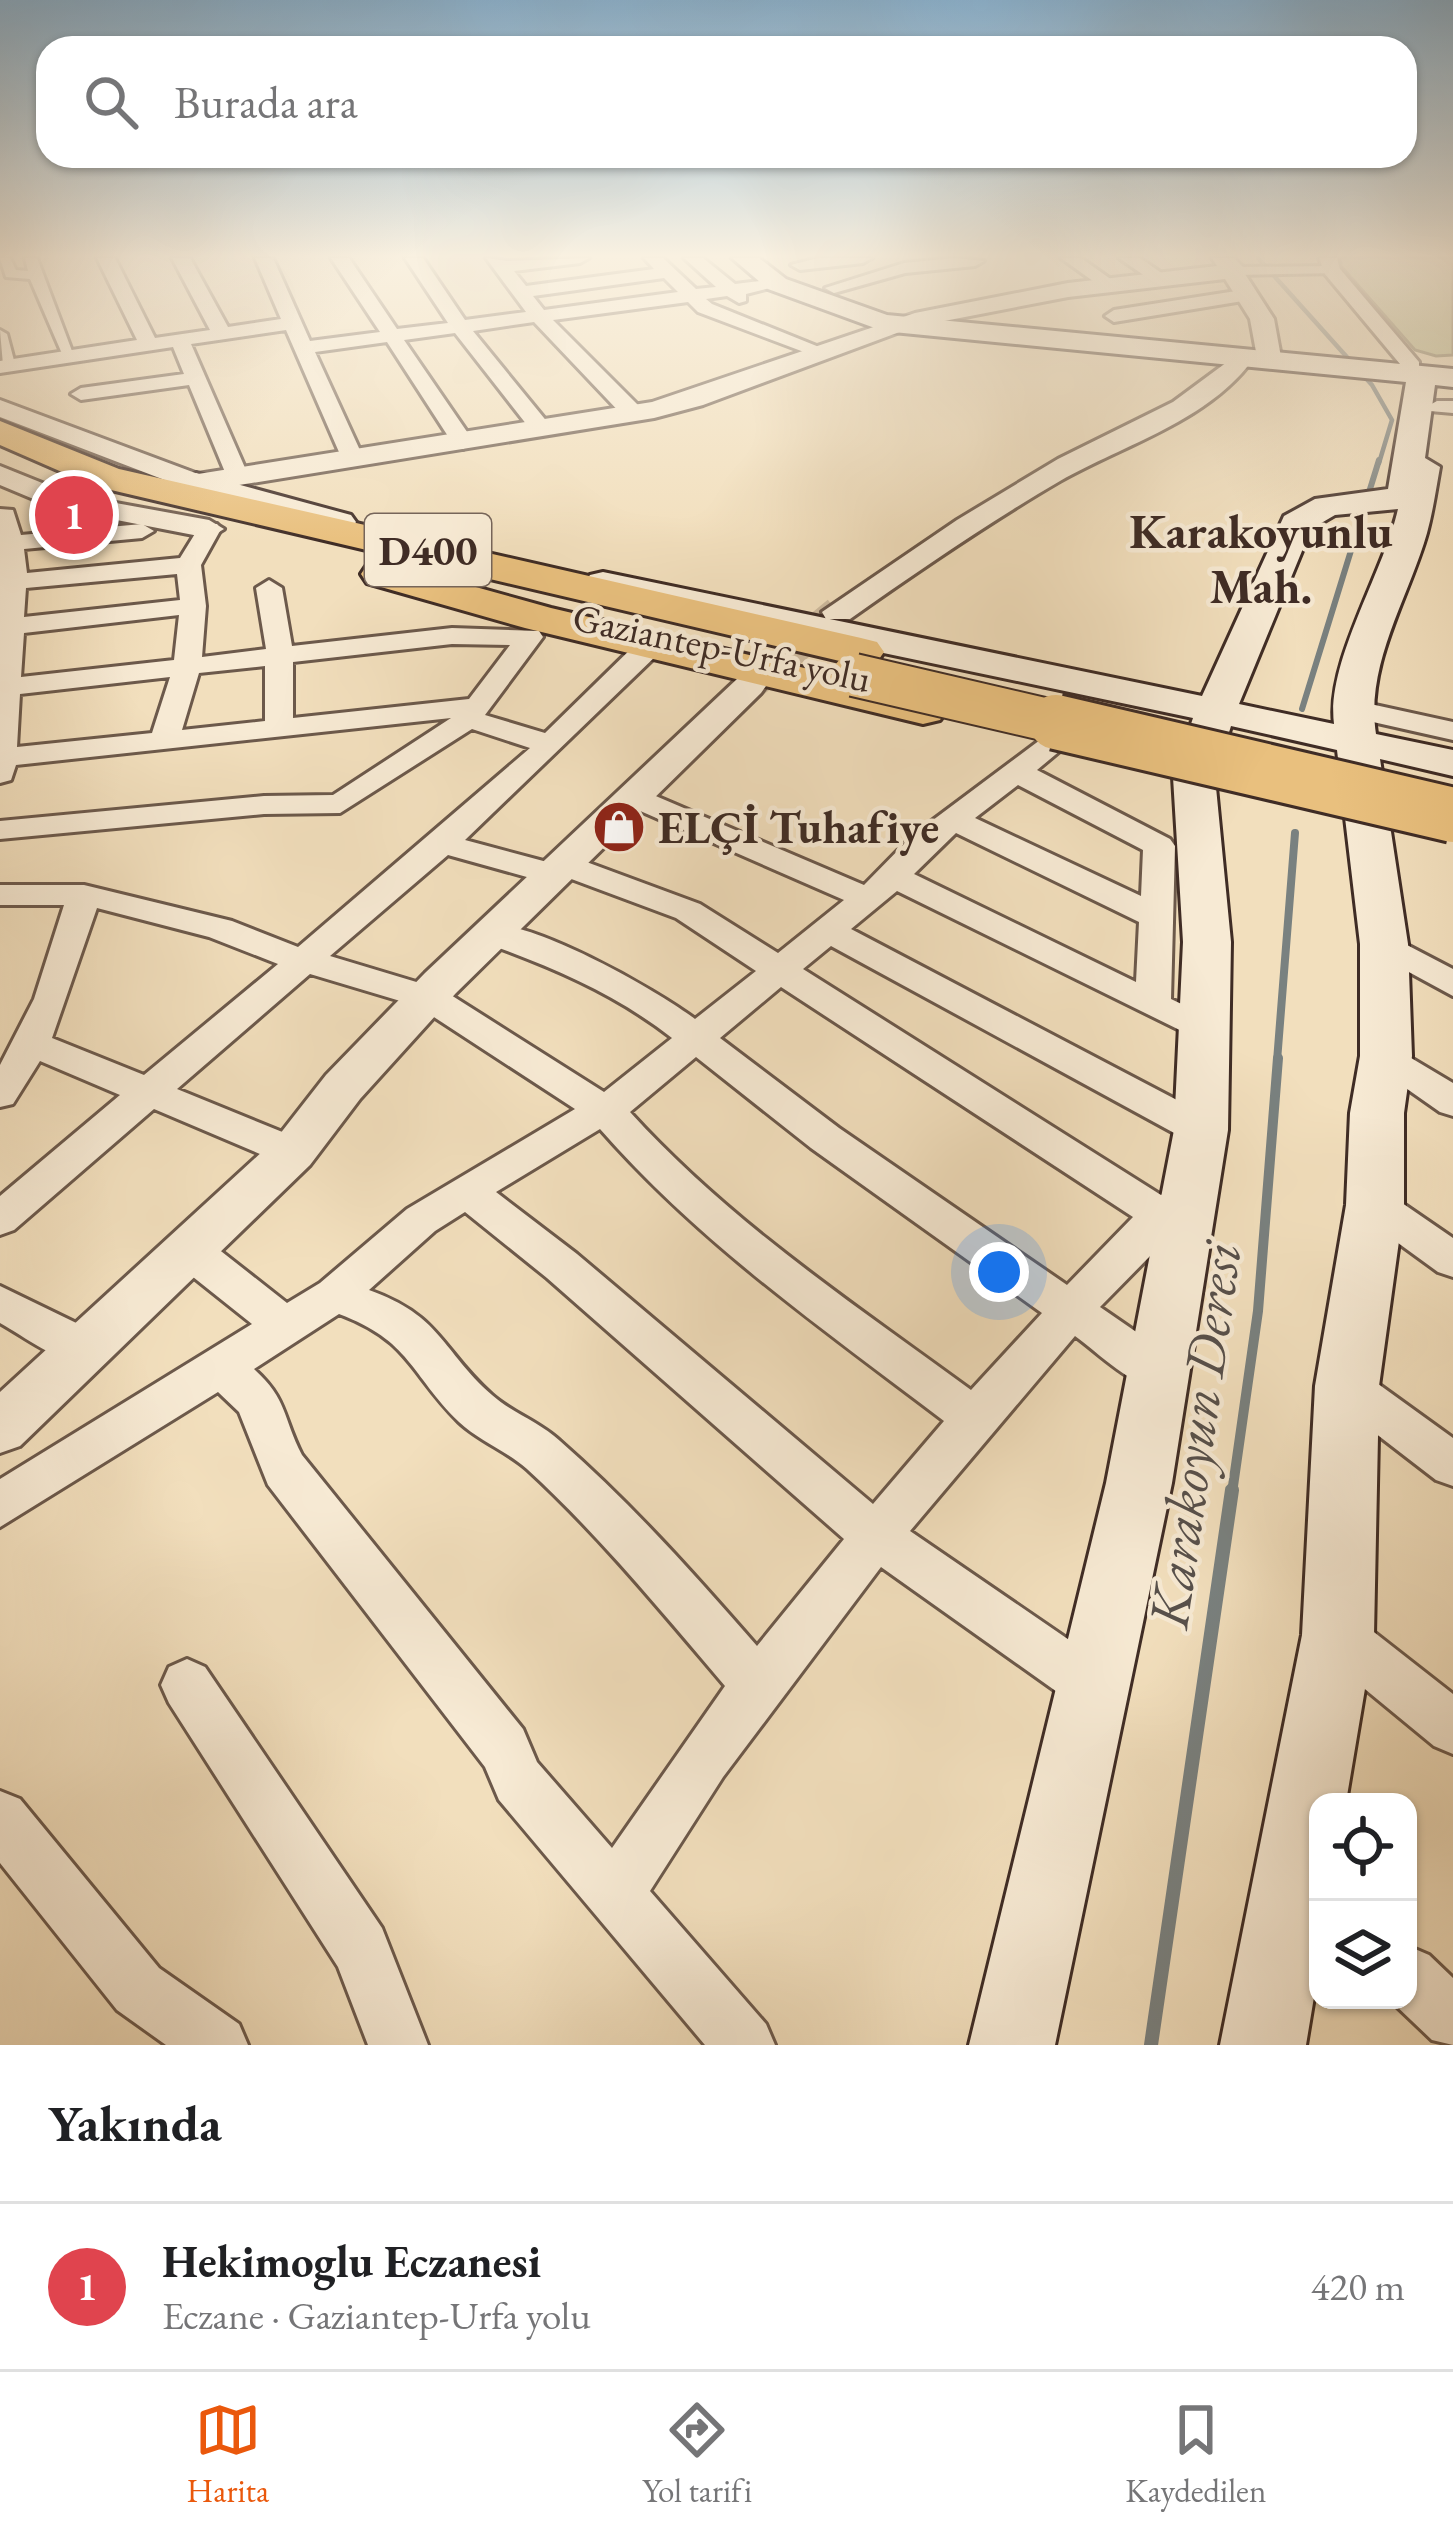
<!DOCTYPE html>
<html lang="tr">
<meta charset="utf-8">
<style>
:root{--surface:#fff;--page:#f2f2f2;--text:#202124;--muted:#757577;--line:#e0e0e0;--accent:#ea580c}
body{margin:0;font-family:"EB Garamond",serif;background:var(--page);color:var(--text)}
.controls{position:absolute;right:36px;bottom:36px;display:grid;overflow:hidden;border-radius:24px;box-shadow:0 3px 9px #0004}
.controls button{width:108px;height:108px;display:grid;place-items:center;padding:0;border:0;border-bottom:3px solid var(--line);background:var(--surface);color:var(--text);font:60px sans-serif}
.you{position:absolute;left:999px;top:1272px;width:42px;height:42px;margin:-30px;border:9px solid #fff;border-radius:50%;background:#1a73e8;box-shadow:0 0 0 18px #1a73e833}
.badge{display:grid;place-items:center;width:78px;height:78px;border-radius:50%;background:var(--accent);color:#fff;font-size:39px;font-weight:700}
.pin{position:absolute;translate:-50% -50%;border:6px solid #fff;box-shadow:0 3px 12px #0006}
.list{margin:0;padding:0;list-style:none}
h2{display:flex;justify-content:space-between;align-items:center;height:156px;margin:0;padding:0 48px;font-size:51px}
h2 small{font-size:39px;font-weight:400;color:var(--muted)}
.list li{display:grid;grid-template-columns:78px 1fr auto;gap:36px;align-items:center;box-sizing:border-box;height:168px;padding:0 48px;border-top:3px solid var(--line)}
.list b{display:block;font-size:45px;white-space:nowrap}
.list p{margin:0;font-size:39px;white-space:nowrap;color:var(--muted)}
.list em{font-size:39px;font-style:normal;color:var(--muted)}
.icon{flex:none;width:66px;height:66px;fill:none;stroke:currentColor;stroke-width:2;stroke-linecap:round;stroke-linejoin:round}
.map{position:relative;flex:none;width:1453px;height:2045px;overflow:hidden}
.search{position:absolute;background:var(--surface);box-shadow:0 3px 9px #0004;left:36px;right:36px;top:36px;height:132px;display:flex;align-items:center;gap:30px;box-sizing:border-box;padding:0 42px;border-radius:36px;color:var(--muted);font-size:45px}
.sheet{height:324px;background:var(--surface)}
nav{display:flex;justify-content:space-around;align-items:center;box-sizing:border-box;height:168px;border-top:3px solid var(--line);background:var(--surface);font-size:33px;color:var(--muted)}
nav a{display:grid;justify-items:center;gap:6px}
nav .on{color:var(--accent)}
.map>svg:first-child{display:block}
</style>
<div class="map">
<svg width="1453" height="2045" viewBox="0 0 1453 2045">
<rect width="100%" height="100%" fill="#f2dfbd"/>
<filter id="stains"><feTurbulence type="fractalNoise" baseFrequency=".00167" numOctaves="4"/><feColorMatrix values="0 0 0 0 .2 0 0 0 0 .09 0 0 0 0 .02 0 0 0 .5 -.17"/></filter>
<radialGradient id="worn" r=".72"><stop offset=".6" stop-color="#630" stop-opacity="0"/><stop offset="1" stop-color="#630" stop-opacity=".3"/></radialGradient>
<!-- green -->
<path fill="#bdc18f" stroke="#7e765a" stroke-width="3" d="M1340,258h113v97l-17,1 -21,-6 -74,-84z"/>
<g fill="none" stroke-linecap="round" stroke-linejoin="round">
<!-- stream-far4 -->
<path stroke="#798180" stroke-width="4.5" d="M1258,258l114,127 20,35 -13,43"/>
<!-- stream-far3 -->
<path stroke="#798180" stroke-width="6" d="M1302,709l77,-249"/>
<!-- stream-far2 -->
<path stroke="#798180" stroke-width="8" d="M1277,1061l18,-228"/>
<!-- stream-far1 -->
<path stroke="#798180" stroke-width="10" d="M1232,1493l26,-182 20,-253"/>
<!-- stream -->
<path stroke="#798180" stroke-width="14" d="M1151,2045l81,-555"/>
<!-- tertiary-tunnel -->
<path stroke="#cebb9f" stroke-width="32" stroke-dasharray="32 16" stroke-linecap="butt" d="M749,686l89,-74"/>
<!-- pedestrian casing -->
<g stroke="#6c594b" stroke-width="6">
<path id="pedestrian" d="M0,258h10l6,12 12,1 -3,-13h12l38,101 -12,-3 -33,-77 -24,-2z
M1331,266l5,7 -100,2 -7,-4 7,-4z
M0,330l7,4 9,34 -13,-3z"/>
</g>
<!-- minor casing -->
<g stroke="#6c594b" stroke-width="6">
<path id="minor" d="M97,258h18l40,80 55,-8 -38,-72h18l38,69 53,-8 -26,-61h18l37,83 70,-9 -49,-74h18l48,71 51,-6 -43,-65h18l42,62 61,-8 -40,-54 21,3 82,-3 -9,5 -66,8 12,15 128,-17 -10,-11h19l33,31 20,-2 -32,-29h19l32,26 42,-5 9,5 -40,10v7l-7,2 -12,-7 -21,3 6,5 117,47 -17,4 -114,-43 -10,-10 -135,18 89,89v10h-16l-92,-97 -61,9 80,98 -11,6 -8,-1 -79,-101 -51,7 70,102 -11,7 -8,-2 -68,-105 -72,10 49,107 -11,7 -11,-7 -56,-129 -95,14 58,133 -11,7 -11,-7 -38,-92 -108,15 -10,-6 10,-6 103,-14 -11,-27 -173,26v-12l137,-21zM664,278l14,14 -134,18 -11,-14z
M818,258h54l-9,5 -63,7 -9,-5z
M955,258l29,3 -9,5 -70,7 -71,20 -9,-5 79,-25z
M1061,258h20l38,27 -15,4z
M1119,258h21l30,21 -15,4z
M1319,258h18l3,11 79,93v8h-14l-80,-96z
M1249,289l6,2v8l-141,23 -9,-6 9,-6z
M1437,401h16v12l-23,-2 -4,-4z
M0,509l13,1 8,25 121,-11 12,7 -12,7 -118,11 3,24 153,-15 21,-34h16l4,5 -20,36 5,41 -4,51 64,-8 -10,-61 13,-8 13,8 10,58 160,-18 87,3 4,6 -58,78 60,18 94,-92h20l3,6 -3,6 -194,187 82,22 15,-8 11,3 127,47 78,49 66,-53 -222,-97 -4,-6 4,-6h22l220,94 49,-50 135,-101 10,-3 15,9 -36,30 133,69 5,7 -4,153 46,22 5,9 -5,9 -13,3 -307,-151 -46,38 364,191 5,10 -5,10 -14,4 -14,-4 -356,-194 -28,23 358,226 27,-13 14,4 6,11 -108,110 77,53 6,13 -6,13c-35,13 -74,-30 -102,-50l-165,195 200,137 8,18 -8,18 -18,8 -18,-8 -193,-137 -158,210 -73,114 116,133 9,21h-70l-206,-245 -14,-33 -217,-282 -29,-73 -21,-20 -218,135v-48l252,-155 -79,-63 -6,-12 6,-12 15,-4 15,4 84,66 33,-20 87,-74 168,-100 -158,-103 -107,-32 -133,115 130,53 6,10 -6,10 -14,5 -14,-5 -125,-53 -140,121 -14,5v-39l120,-101 -80,-34 -27,43 -13,3v-42l34,-66 30,-94h-64v-20h84l148,36 66,26 232,-199 -58,-19 -132,84 -76,1 -264,25v-18l264,-25 69,-1 118,-77 -435,47 -5,15 -11,3zM177,574l3,26 -156,17 2,-29zM179,615l-5,45 -153,17 3,-44zM452,644l58,1 -41,54 -176,19v-56zM265,666v55l-83,9 17,-57zM170,677l-18,56 -135,14 3,-53zM1018,785l125,65 -2,46 -166,-78zM956,833l183,89 -3,60 -222,-108zM448,855l104,29 14,-7 110,41 80,53 -61,48c-37,-28 -171,-105 -215,-94l-5,8 5,8c69,25 133,51 192,97l-68,54 -161,-102 -113,-34zM97,908l112,29 69,27 -134,111 -92,-37zM781,987l352,230 -66,68 -228,-157 -119,-90zM696,1057l115,91 231,165 -71,77c-119,-87 -241,-168 -341,-278zM600,1129c101,115 223,200 344,292l-71,83 -296,-250 -81,-62zM465,1212l82,66 297,261 -87,107c-62,-71 -126,-143 -197,-205 -20,-19 -48,-28 -68,-46 -51,-45 -50,-79 -123,-105l66,-59zM339,1314c72,27 71,60 120,108 20,19 48,29 68,47 72,66 135,143 198,217l-113,162 -75,-86 -14,-33 -221,-274c-20,-39 -14,-55 -48,-86z
M1352,700l101,22v18l-111,-25 -4,-6z
M1384,933l69,36v27l-81,-44 -5,-8 5,-8z
M1386,1043l67,40v33l-13,-4 -67,-47 -5,-9 5,-9z
M1375,1190l14,4 64,44v39l-15,-5 -77,-56 -6,-11 6,-11z
M0,1286l101,49 6,13 -6,13c-33,11 -72,-22 -101,-38z
M1347,1367l16,6 90,65v48l-17,-6 -105,-81 -6,-13 6,-13z
M1338,1611l18,7 97,76v60l-19,-8 -114,-94 -7,-17 7,-17z
M187,1659l18,8 177,261 46,117h-60l-30,-78 -169,-264 -8,-18 8,-18z
M0,1791l20,8 139,169 80,56 9,21h-82l-49,-35 -117,-147z
M1408,1946l21,9 24,23v67l-21,-5 -42,-40h18z"/>
</g>
<!-- tertiary casing -->
<g stroke="#6c594b" stroke-width="6">
<path id="tertiary" d="M1212,258h22l13,13 -2,3 29,45 7,38 -3,5h-18l-3,-5 -7,-38 -25,-40 -157,18 -155,30 -210,78 -49,13 -458,74 -196,-75v-17l198,74 454,-72 263,-89 153,-30 149,-17z
M1242,351l12,7c-45,63 -129,86 -194,123 -72,42 -142,90 -210,138h-24l-4,-7 135,-92 101,-61 115,-57z
M0,466l72,29 137,25 15,9 -15,9 -154,-30 -55,-23z
M749,676l12,3 5,7 -5,7 -305,300 -96,106 -50,66 -290,281 -20,7v-61l276,-253 50,-64 99,-102 312,-294z"/>
</g>
<!-- secondary casing -->
<g stroke="#3f2c25" stroke-width="6">
<path id="secondary" d="M732,258h27l27,21 101,36 566,54v18l-18,-2 -10,73 15,9c-4,22 -7,44 -13,66 -18,64 -62,131 -51,201l77,16v26l-73,-17 28,185 4,112 -8,57v92l-25,181 -5,249 -28,167h-28v171l-12,72h-86l82,-410 13,-249 31,-181 4,-92 10,-57v-112l-23,-194 -106,-24 -16,51 16,165 -3,188 -56,353 -117,562h-86l137,-562 68,-353 9,-188 -10,-165 20,-59 -590,-124 -13,-3 -5,-8 5,-8 13,-3 599,124 82,-180 31,-17 73,-10 18,-107 -523,-51 -115,-42zM1398,509c-14,63 -72,153 -64,215l-95,-20 72,-175 24,-14z
M196,473l155,42 5,7 -5,7 -12,3 -154,-42 -5,-7z"/>
</g>
<!-- trunk casing -->
<g stroke="#3f2c25" stroke-width="6">
<path id="trunk" d="M0,421l119,48 742,169 16,4 7,10 -7,10 -16,4 -767,-180 -94,-41z
M382,561l169,47 389,92 7,10 -7,10 -17,4 -398,-96 -158,-45 -6,-9 6,-9z"/>
</g>
<!-- pedestrian -->
<use href="#pedestrian" fill="#f7ead4" fill-rule="evenodd"/>
<!-- minor -->
<use href="#minor" fill="#f7ead4" fill-rule="evenodd"/>
<!-- tertiary -->
<use href="#tertiary" fill="#f7ead4" fill-rule="evenodd"/>
<!-- secondary -->
<use href="#secondary" fill="#f7ead4" fill-rule="evenodd"/>
<!-- trunk -->
<use href="#trunk" fill="#e9c07e" fill-rule="evenodd"/>
<!-- trunk-bridge-far1 casing -->
<g stroke="#3f2c25" stroke-width="46" stroke-linecap="butt">
<path id="trunk-bridge-far1" d="M854,675l215,50"/>
</g>
<!-- trunk-bridge casing -->
<g stroke="#3f2c25" stroke-width="60" stroke-linecap="butt">
<path id="trunk-bridge" d="M1056,722l397,93"/>
</g>
<!-- trunk-bridge-far1 -->
<use href="#trunk-bridge-far1" stroke="#e9c07e" stroke-width="42"/>
<!-- trunk-bridge -->
<use href="#trunk-bridge" stroke="#e9c07e" stroke-width="54"/>
</g>
<!-- sky -->
<linearGradient id="sky" x2="0" y2="1"><stop stop-color="#8bb6d6"/><stop offset="0.47" stop-color="#f9f1e1"/><stop offset="1" stop-color="#f9f1e1" stop-opacity="0"/></linearGradient>
<rect width="1453" height="544" fill="url(#sky)"/>
<!-- icons -->
<defs>
<g id="shop-disc" transform="scale(2.7)"><circle r="9.5" fill="#8f2418" stroke="#f7ead4"/><path d="M-5-2.5h2.3a2.7 3.5 0 0 1 5.4 0H5L5.5 6h-11ZM-1.5-2.5h3a1.5 2.3 0 0 0-3 0Z" fill="#fff"/></g>
</defs>
<g fill-rule="evenodd">
<use href="#shop-disc" x="619" y="827"/>
</g>
<g text-anchor="middle" stroke-width="9" stroke-linejoin="round" paint-order="stroke">
<!-- far-street labels -->
<g font-size="39" fill="#3f2c25" stroke="#f7ead4">
<text transform="translate(722 647) rotate(12)" y="14">Gaziantep-Urfa yolu</text>
</g>
<!-- shield labels -->
<rect fill="#f7ead4" stroke="#76655a" stroke-width="3" x="365" y="514" width="126" height="72" rx="9"/>
<g font-size="42" font-weight="bold" fill="#3f2c25">
<text x="428" y="565">D400</text>
</g>
<!-- poi labels -->
<g font-size="45" font-weight="bold" fill="#3f2c25" stroke="#f7ead4" text-anchor="start">
<text x="658" y="843">ELÇİ Tuhafiye</text>
</g>
<!-- far-district labels -->
<g font-size="48" font-weight="bold" fill="#3f2c25" stroke="#f7ead4">
<text x="1261" y="548">Karakoyunlu<tspan x="1261" dy="55">Mah.</tspan></text>
</g>
<!-- near-water labels -->
<g font-size="57" font-style="italic" fill="#57504b" stroke="#f7ead4">
<text transform="translate(1194 1435) rotate(-82)" y="20">Karakoyun Deresi</text>
</g>
</g>
<rect width="100%" height="100%" filter="url(#stains)"/>
<rect width="100%" height="100%" fill="url(#worn)"/>
</svg>
<div class="controls">
<button><svg class="icon" aria-label="locate" viewBox="0 0 24 24"><circle cx="12" cy="12" r="6"/><path d="M12 2v4M12 18v4M2 12h4M18 12h4"/></svg></button>
<button><svg class="icon" aria-label="layers" viewBox="0 0 24 24"><path d="M12 4l9 5-9 5-9-5zM3 14l9 5 9-5"/></svg></button>
</div>
<div class="you"></div>
<div class="pin badge" style="left:74px;top:515px;background:#e0444e">1</div>
<div class="search"><svg class="icon" aria-label="search" viewBox="0 0 24 24"><circle cx="10" cy="10" r="6"/><path d="M15 15l6 6"/></svg>Burada ara</div>
</div>
<section class="sheet">
<h2>Yakında<small></small></h2>
<ul class="list">
<li><span class="badge" style="background:#e0444e">1</span><div><b>Hekimoglu Eczanesi</b><p>Eczane · Gaziantep-Urfa yolu</p></div><em>420 m</em></li>
</ul>
</section>
<nav>
<a class="on"><svg class="icon" aria-label="map" viewBox="0 0 24 24"><path d="M3 6l6-2 6 2 6-2v14l-6 2-6-2-6 2zM9 4v14M15 6v14"/></svg>Harita</a>
<a><svg class="icon" aria-label="directions" viewBox="0 0 24 24"><path d="M12 3l9 9-9 9-9-9zM9 14v-3h6M13 9l2 2-2 2"/></svg>Yol tarifi</a>
<a><svg class="icon" aria-label="saved" viewBox="0 0 24 24"><path d="M7 4h10v16l-5-4-5 4z"/></svg>Kaydedilen</a>
</nav>
